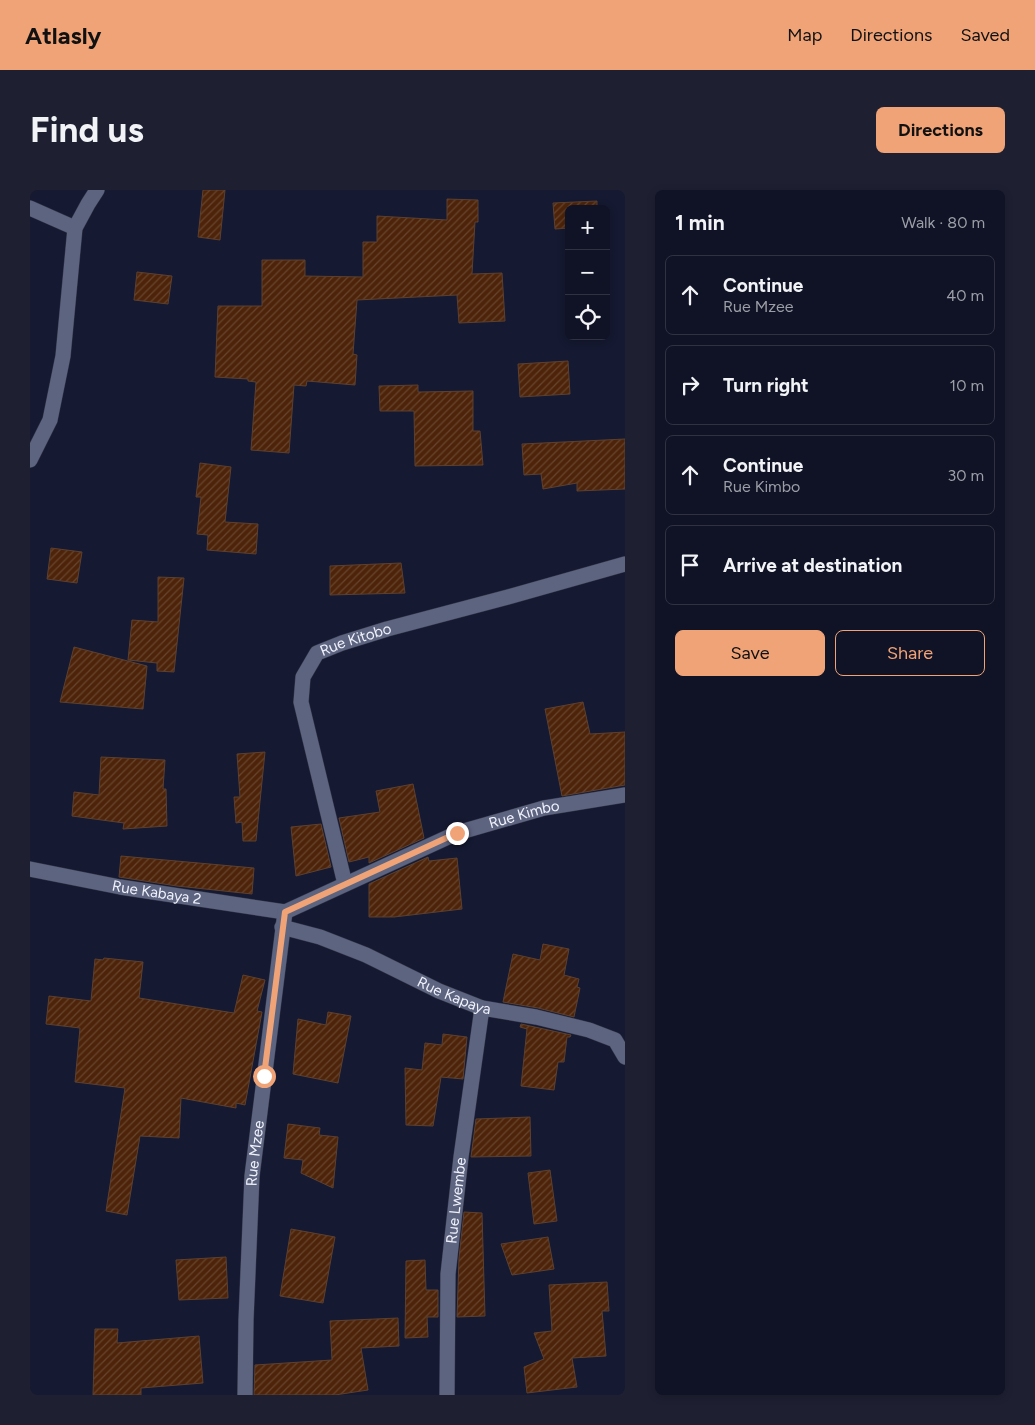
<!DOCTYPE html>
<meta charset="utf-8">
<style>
:root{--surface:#101325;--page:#1e2032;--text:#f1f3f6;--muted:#9c9ea7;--line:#303242;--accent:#efa377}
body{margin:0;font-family:Figtree,sans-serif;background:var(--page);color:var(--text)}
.controls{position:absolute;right:15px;top:15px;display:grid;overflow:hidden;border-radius:8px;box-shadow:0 2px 8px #0003}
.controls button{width:45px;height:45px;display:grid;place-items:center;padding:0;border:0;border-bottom:1px solid var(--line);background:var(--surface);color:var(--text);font:25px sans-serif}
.stop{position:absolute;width:15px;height:15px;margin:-11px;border:4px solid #efa377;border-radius:50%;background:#fff}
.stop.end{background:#efa377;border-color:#fff;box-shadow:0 1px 5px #0008}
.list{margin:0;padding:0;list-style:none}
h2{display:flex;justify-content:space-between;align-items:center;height:65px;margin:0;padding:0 20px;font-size:21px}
h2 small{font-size:16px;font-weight:400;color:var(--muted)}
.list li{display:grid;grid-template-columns:32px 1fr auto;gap:15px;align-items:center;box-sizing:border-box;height:80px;margin:0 10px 10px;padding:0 10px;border:1px solid var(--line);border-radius:8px}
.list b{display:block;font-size:19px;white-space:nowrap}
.list p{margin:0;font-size:16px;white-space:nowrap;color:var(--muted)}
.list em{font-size:16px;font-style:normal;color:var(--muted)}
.actions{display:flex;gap:10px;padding:15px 20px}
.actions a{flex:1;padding:11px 0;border:1px solid var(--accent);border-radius:8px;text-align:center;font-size:18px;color:var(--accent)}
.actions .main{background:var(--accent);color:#111}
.icon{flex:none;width:28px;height:28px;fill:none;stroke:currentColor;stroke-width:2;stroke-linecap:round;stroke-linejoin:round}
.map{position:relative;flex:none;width:595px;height:1205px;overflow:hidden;border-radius:8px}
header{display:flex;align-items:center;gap:30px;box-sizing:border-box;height:70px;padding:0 25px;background:var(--accent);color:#111}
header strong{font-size:24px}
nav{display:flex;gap:28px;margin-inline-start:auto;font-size:18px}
.intro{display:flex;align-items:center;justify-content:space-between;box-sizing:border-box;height:120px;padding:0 30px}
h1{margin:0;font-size:35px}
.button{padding:12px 22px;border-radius:8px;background:var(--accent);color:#111;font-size:18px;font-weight:700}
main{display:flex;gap:30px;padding:0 30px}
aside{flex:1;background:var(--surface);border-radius:8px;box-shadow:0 2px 8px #0003}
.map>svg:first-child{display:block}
</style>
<header>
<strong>Atlasly</strong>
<nav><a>Map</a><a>Directions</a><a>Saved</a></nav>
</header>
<div class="intro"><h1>Find us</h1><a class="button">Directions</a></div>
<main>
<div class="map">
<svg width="595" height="1205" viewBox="0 0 595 1205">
<defs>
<pattern id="building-hatch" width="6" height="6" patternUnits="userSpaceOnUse" patternTransform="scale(1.25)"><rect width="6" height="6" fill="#4d2409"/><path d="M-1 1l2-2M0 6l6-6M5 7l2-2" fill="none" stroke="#67442e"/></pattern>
</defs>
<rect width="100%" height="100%" fill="#151931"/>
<!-- building -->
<path fill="url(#building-hatch)" stroke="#5c4030" d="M173,0h22l-5,50 -22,-3z
M417,9l31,1v22h-3l-3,52 30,-1 3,48 -46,2 -2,-28 -100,5 -4,54 4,1 -2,30 -48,-4 -1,5 -12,-1 -5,68 -38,-3 5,-68 -8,-1v-2l-33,-2 3,-71h44v-46h43v16l58,1v-35h14v-26l70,4z
M567,11v8h-28v19l-14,1 -2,-26z
M107,82l35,4 -4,28 -34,-4z
M538,171l2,33 -50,3 -2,-33z
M388,195v7l55,-1v40h7l3,34 -68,1 -1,-55h-34l-1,-25z
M595,249v50l-48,2v-8l-34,6 -2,-15 -17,1 -2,-31z
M170,273l31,4 -6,55 33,2 -2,30 -49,-4 1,-15 -11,-1 4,-37h-5z
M21,358l31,4 -5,31 -30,-4z
M371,373l4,30 -75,2v-29z
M128,387l26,1 -10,94 -17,-1v-8l-29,-3 4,-40 26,2z
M44,457l73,19 -4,43 -83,-7z
M553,512l7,32 35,-2v53l-63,11 -17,-87z
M235,562l-9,89h-13l-1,-19 -6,1 -2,-26h6l-3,-43z
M71,567l64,3 -2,29h3l1,37 -44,3 1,-6 -52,-7 2,-24 25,3z
M383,594l11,54 -55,25v-6l-20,5 -10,-44 41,-6 -4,-21z
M291,634l10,43 -35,9 -5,-49z
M91,666l133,12 -2,26 -75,-8 -58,-9z
M398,667l1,4 28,-3 5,51 -68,8h-25v-33z
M513,754l26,5 -5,26 15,4 -2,8 3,1 -6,29 -36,-9 -35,-6 10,-48 27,6z
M74,768l39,4 -4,36 95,15 9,-38 22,5 -8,31 5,1 -17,93 -9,-2v5l-55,-10 -2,40 -39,-2 -13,79 -21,-4 19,-123 -50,-6 5,-54 -34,-4 3,-28 42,5 4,-42 8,1z
M298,822l23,4 -13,67 -45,-9 5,-55 28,6z
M491,834l50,11 -1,2h-3l-3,25h-6l-4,28 -33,-4 6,-57 -7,-2z
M413,844l24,3 -4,42 -22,-2 -8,49 -27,-1 -1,-57 17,2 3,-27 17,2z
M500,927l1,39 -60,1 5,-38z
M258,934l32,4 -1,7 19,2 -5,51 -32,-15 2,-13 -19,-2z
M520,980l7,51 -23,3 -6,-51z
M434,1022l18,1 3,103 -28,1 2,-59z
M261,1039l44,8 -12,66 -43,-7z
M518,1047l6,32 -42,6 -11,-31z
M196,1067l2,41 -49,2 -3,-40z
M395,1070l1,30h12v27h-11l1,20 -23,1 1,-77z
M577,1092l2,29h-7l4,45 -34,2 5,29 -50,6 -3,-26 20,-8 -10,-26 18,-2 -3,-46z
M368,1128l1,28 -38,2 7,42 -33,5h-81l1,-30 77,-5 -2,-39z
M65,1139h23l-1,14 82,-7 4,47 -62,5v7h-48z"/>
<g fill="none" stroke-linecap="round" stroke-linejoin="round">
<!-- street casing -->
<g stroke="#323446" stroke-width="16">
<g id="street">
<path d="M0,18l45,20"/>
<path d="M0,270l20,-40 13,-64 12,-128 13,-24 9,-14"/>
<path id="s1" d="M0,679l90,18 165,25"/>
<path id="s2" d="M315,694l-44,-182 2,-25 14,-24 25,-10 45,-14 121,-32 117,-33"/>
<path id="s3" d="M255,722l172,-79 87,-25 81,-13"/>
<path id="s4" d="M252,737l38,10 46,18 73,36 43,17 54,9 53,13 26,10 10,17"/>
<path id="s5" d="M215,1205l1,-75 6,-144 33,-264"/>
<path id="s6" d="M417,1205l1,-121 13,-117 21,-149"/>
</g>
</g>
<!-- street -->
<use href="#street" stroke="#5d6480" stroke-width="15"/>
</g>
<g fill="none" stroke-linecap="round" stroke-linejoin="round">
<!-- route -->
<path stroke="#efa377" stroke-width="6" d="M234,886l21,-164 172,-79"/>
</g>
<g text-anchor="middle" stroke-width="5" stroke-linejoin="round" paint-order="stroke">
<!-- street labels -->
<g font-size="15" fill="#f0f2fc" stroke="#151931">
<text dy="5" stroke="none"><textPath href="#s2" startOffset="281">Rue Kitobo</textPath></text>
<text dy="5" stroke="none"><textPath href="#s3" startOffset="259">Rue Kimbo</textPath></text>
<text dy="5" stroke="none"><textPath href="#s1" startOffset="129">Rue Kabaya 2</textPath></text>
<text dy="5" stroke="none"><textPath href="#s4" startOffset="186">Rue Kapaya</textPath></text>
<text dy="5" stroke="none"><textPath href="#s5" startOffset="242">Rue Mzee</textPath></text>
<text dy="5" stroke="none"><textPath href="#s6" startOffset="195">Rue Lwembe</textPath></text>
</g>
</g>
</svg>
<div class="controls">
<button>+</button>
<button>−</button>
<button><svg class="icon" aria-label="locate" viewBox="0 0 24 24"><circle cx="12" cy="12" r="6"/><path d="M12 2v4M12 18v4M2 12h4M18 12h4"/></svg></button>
</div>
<div class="stop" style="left:234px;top:886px"></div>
<div class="stop end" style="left:427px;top:643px"></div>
</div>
<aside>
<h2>1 min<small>Walk · 80 m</small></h2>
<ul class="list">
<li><svg class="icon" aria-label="ahead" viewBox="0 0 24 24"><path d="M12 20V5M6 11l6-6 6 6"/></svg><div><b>Continue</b><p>Rue Mzee</p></div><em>40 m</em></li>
<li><svg class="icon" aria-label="right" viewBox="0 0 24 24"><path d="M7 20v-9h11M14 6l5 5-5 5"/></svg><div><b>Turn right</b></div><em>10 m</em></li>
<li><svg class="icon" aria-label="ahead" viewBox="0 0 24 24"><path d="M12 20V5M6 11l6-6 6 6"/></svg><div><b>Continue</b><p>Rue Kimbo</p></div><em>30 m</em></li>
<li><svg class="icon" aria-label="arrive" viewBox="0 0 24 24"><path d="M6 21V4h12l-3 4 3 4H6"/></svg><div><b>Arrive at destination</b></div></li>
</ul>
<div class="actions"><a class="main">Save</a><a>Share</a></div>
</aside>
</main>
